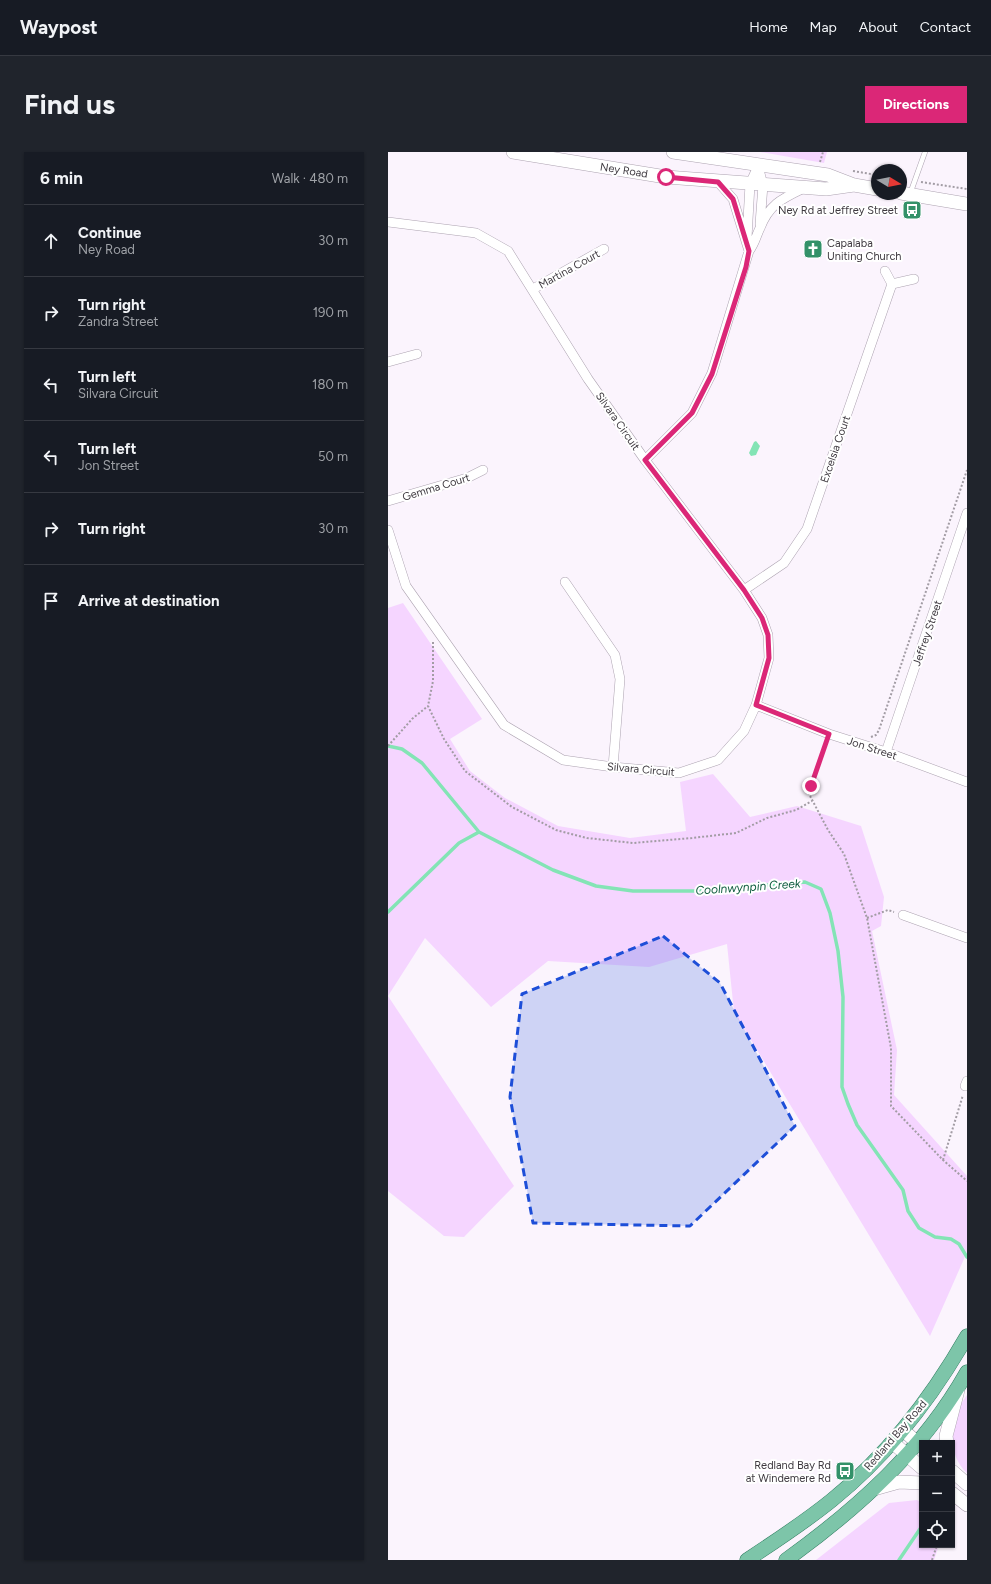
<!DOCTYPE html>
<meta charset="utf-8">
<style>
:root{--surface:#171b24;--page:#20242c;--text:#f1f3f6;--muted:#9ea1a6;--line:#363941;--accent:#db2777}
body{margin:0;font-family:Figtree,sans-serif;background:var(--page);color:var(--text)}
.controls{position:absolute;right:12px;bottom:12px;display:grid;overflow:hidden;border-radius:0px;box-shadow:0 1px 3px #0004}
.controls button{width:36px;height:36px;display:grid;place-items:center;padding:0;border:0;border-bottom:1px solid var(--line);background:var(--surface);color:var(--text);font:20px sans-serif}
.compass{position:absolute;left:483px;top:12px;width:36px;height:36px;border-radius:50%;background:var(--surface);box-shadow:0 1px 3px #0004;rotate:100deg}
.stop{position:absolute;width:12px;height:12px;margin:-9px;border:3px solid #db2777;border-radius:50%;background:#fff}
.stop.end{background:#db2777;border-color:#fff;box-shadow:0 1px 4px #0008}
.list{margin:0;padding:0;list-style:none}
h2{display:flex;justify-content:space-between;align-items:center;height:52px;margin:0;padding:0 16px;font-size:17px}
h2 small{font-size:13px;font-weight:400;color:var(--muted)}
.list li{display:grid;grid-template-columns:26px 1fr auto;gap:12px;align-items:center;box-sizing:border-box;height:72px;padding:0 16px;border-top:1px solid var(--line)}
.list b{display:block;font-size:15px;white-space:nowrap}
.list p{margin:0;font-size:13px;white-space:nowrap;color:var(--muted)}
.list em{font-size:13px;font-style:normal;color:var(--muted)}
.icon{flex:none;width:22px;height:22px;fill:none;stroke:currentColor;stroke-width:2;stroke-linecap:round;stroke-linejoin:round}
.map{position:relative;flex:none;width:579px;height:1408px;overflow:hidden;border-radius:0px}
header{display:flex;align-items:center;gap:24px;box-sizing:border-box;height:56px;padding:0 20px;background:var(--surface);border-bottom:1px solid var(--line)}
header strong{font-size:19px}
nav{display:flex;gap:22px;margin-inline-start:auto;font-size:14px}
.intro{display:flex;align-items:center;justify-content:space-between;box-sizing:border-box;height:96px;padding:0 24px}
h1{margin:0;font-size:28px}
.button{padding:10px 18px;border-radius:0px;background:var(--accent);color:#fff;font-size:14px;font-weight:700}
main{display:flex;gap:24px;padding:0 24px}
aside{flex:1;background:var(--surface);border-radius:0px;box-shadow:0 1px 3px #0004}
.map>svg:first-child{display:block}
</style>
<header>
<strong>Waypost</strong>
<nav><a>Home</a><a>Map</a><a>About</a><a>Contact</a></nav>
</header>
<div class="intro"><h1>Find us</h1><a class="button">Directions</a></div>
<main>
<aside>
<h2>6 min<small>Walk · 480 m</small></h2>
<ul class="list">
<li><svg class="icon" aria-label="ahead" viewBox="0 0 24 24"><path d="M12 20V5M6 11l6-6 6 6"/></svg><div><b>Continue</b><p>Ney Road</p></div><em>30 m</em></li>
<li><svg class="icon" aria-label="right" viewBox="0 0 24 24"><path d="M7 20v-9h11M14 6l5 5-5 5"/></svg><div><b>Turn right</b><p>Zandra Street</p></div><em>190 m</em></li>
<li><svg class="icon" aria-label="left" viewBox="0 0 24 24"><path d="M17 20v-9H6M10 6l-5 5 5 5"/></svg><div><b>Turn left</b><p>Silvara Circuit</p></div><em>180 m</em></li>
<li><svg class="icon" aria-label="left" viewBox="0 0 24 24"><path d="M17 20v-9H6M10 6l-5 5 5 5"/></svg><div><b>Turn left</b><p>Jon Street</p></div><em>50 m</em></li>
<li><svg class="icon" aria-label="right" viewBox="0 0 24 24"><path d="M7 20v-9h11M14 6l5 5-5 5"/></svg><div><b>Turn right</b></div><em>30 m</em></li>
<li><svg class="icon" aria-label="arrive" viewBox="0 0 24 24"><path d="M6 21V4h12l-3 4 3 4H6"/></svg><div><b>Arrive at destination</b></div></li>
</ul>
</aside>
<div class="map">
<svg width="579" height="1408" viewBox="0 0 579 1408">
<rect width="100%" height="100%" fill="#fbf4fd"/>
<!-- green -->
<path fill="#f5d5ff" d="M372,0h67l-3,11z
M15,451l79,116 -32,20 20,32 35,27 53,28 72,12 56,-7 -6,-49 33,-8 37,43 47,-11 64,20 23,71 -3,29 -9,5 25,119 -3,45 73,81v76l-37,84 -196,-324 -7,-68 -78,23 -101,-6 -57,46 -66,-69 -37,58 126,190 -50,51 -20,-1 -56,-45v-583z
M579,1243v78c-15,-13 -19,-40 -11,-59 2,-6 7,-13 11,-19z
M529,1348l5,3v42h17l-5,15h-118l73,-57z"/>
<!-- water -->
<path fill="#83e4b5" d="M368,289l4,5 -4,9 -5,1 -2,-3 5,-11z"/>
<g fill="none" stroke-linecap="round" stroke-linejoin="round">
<!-- stream -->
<path stroke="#83e4b5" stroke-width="3.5" d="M0,594l14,3 20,14 57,69 74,38 43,16 37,5h61l111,-9 16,7 9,24 8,38 5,46 -1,90 6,17 9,21 46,65 5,21 11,17 16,9 16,2 8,5 8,13
M0,760l71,-69 20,-11
M511,1408l23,-34"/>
<!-- service casing -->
<g stroke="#ada3b1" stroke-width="5.5">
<path id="service" d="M522,42l15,-42"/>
</g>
<!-- minor casing -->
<g stroke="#ada3b1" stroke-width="10">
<path id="minor" d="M370,14l5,19 -3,39
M330,30l15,17 16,52
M0,70l88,11 32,18 80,128 57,81 99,130 18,28 6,17 1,23 -13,47 -12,26 -26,29 -39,13 -66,-6 -50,-7 -59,-35 -98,-139 -18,-56
M359,86l3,-54 8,-18
M504,132l22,-5
M145,137l71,-40
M0,210l29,-8
M257,308l47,-47 20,-40 37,-122c6,-8 7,-15 11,-23 9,-23 21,-29 42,-39
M0,349l79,-23 16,-8
M177,430l50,73 5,24 -7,88
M356,438l40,-27 23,-34 85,-245 -7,-13
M368,553l73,29 57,18 81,30
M498,600l81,-239
M515,763l64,23
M577,934l2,-5"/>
</g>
<!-- secondary casing -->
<g stroke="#ada3b1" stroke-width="14">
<path id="secondary" d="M125,0l153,25 160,12 28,-4
M285,0l155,23 26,10 23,4
M513,41l66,11
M515,1278l19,17
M504,1290l30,26
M559,1291l-1,-7 12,-46
M564,1319l15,13
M486,1337l25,-7 23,1
M564,1341l15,12"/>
</g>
<!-- primary casing -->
<g stroke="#2f7c5f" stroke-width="15">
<path id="primary" d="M359,1408c29,-19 58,-38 85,-60 56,-45 100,-103 135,-164
M398,1408c72,-52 137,-110 181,-188"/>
</g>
<!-- path -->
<path stroke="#a29ca4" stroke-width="2" stroke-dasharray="2 2" stroke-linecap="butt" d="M432,10l3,-10
M465,19l24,4
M513,27l7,1
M533,30l46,7
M45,490v39l-5,25 16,33 21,32 47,36 44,23 31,8 46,5 59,-5 44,-5 31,-15 29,-8 16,-9
M483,585l5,-2 3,-5 88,-260
M438,591l-17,51 19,36 16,24 23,64 24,130v58l52,54 24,21
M0,594l24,-27 16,-13
M479,766l21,-8 6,2
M555,1008l20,-65
M544,1408l5,-15"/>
<!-- service -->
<use href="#service" stroke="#fff" stroke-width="4.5"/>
<!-- minor -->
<use href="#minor" stroke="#fff" stroke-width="9"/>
<!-- secondary -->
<use href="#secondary" stroke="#fff" stroke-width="13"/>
<!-- primary -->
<use href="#primary" stroke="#7dc5a9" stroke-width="14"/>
</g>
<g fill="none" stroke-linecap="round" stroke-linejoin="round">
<!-- route -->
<path stroke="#db2777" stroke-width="5" d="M278,25l52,5 15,17 16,52 -3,16 -34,107 -20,39 -47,47 99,130 18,28 6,17 1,23 -13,47 73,29 -18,52"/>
</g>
<!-- marked area -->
<path fill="#1d4ed8" fill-opacity="0.2" stroke="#1d4ed8" stroke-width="3" stroke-dasharray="8 5" stroke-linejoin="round" d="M275,784l57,47 75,143 -105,100 -157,-3 -23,-126 12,-103z"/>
<!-- icons -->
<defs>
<g id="bus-square" transform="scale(1)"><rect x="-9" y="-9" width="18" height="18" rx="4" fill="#339169" stroke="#fff"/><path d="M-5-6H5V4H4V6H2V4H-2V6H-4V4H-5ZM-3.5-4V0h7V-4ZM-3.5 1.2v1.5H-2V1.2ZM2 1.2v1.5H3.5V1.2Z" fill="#fff"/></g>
<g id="church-square" transform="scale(1)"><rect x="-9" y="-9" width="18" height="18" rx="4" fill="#339169" stroke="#fff"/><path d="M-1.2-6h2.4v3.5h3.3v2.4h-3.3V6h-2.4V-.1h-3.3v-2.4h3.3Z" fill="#fff"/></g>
</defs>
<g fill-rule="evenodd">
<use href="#bus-square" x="524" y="58"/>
<use href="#church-square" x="425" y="97"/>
<use href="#bus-square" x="457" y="1319"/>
</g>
<g text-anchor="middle" stroke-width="4" stroke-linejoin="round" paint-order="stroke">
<!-- street labels -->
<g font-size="11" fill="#3f3a40" stroke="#fff">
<text transform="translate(236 18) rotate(9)" y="4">Ney Road</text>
<text transform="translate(181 117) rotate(-29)" y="4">Martina Court</text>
<text transform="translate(230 269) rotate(55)" y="4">Silvara Circuit</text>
<text transform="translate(447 297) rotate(-71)" y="4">Excelsia Court</text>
<text transform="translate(48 335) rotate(-17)" y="4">Gemma Court</text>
<text transform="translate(539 481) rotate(-71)" y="4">Jeffrey Street</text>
<text transform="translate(484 596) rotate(18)" y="4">Jon Street</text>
<text transform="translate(253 617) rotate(5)" y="4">Silvara Circuit</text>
<text transform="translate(507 1283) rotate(-49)" y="4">Redland Bay Road</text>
</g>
<!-- poi labels -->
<g font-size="11" fill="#3f3a40" stroke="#fff" text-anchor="end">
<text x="510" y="62">Ney Rd at Jeffrey Street</text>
<text x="439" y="95" text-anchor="start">Capalaba<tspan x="439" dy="13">Uniting Church</tspan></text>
<text x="443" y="1317">Redland Bay Rd<tspan x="443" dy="13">at Windemere Rd</tspan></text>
</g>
<!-- water labels -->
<g font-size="12" font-style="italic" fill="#0f5b3e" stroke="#fff">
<text transform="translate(360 735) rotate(-4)" y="4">Coolnwynpin Creek</text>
</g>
</g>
</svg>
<div class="controls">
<button>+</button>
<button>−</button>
<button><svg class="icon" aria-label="locate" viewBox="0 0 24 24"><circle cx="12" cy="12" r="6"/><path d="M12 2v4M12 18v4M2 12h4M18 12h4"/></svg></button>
</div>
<svg class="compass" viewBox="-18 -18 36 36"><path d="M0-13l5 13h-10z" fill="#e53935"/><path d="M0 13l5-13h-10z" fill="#9ea1a6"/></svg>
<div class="stop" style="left:278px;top:25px"></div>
<div class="stop end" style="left:423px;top:634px"></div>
</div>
</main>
